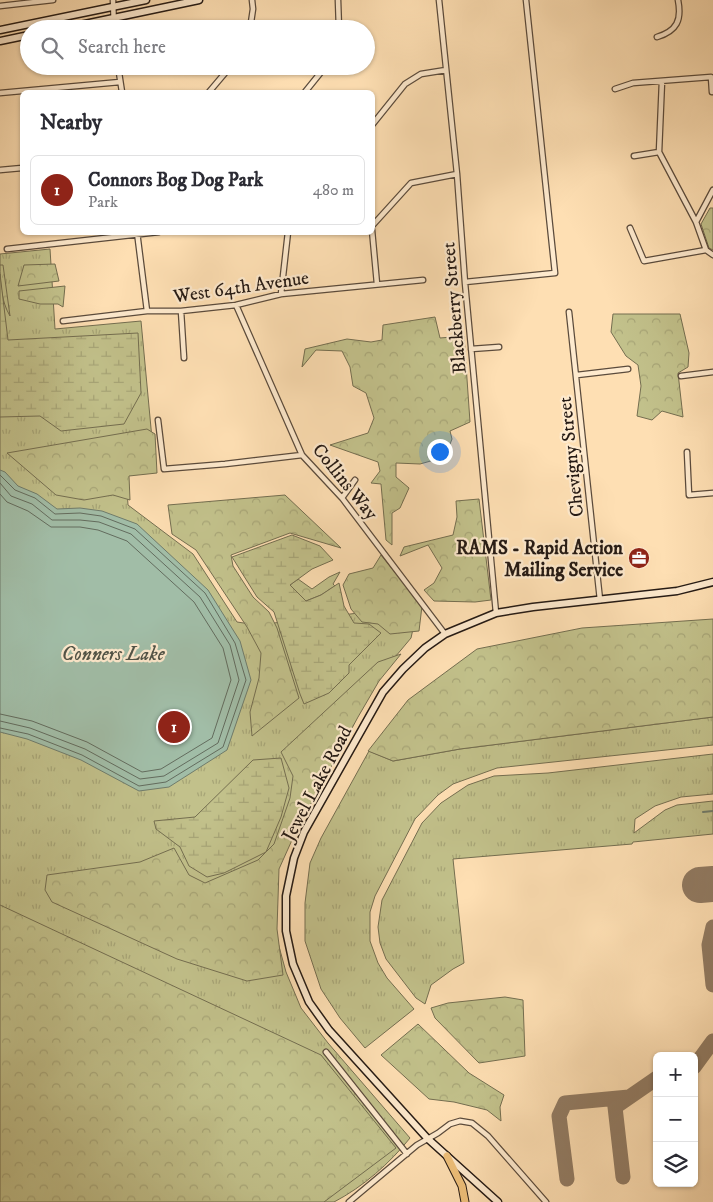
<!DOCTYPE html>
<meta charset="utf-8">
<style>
:root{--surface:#fff;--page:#f7f7f7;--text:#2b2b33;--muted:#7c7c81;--line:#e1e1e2;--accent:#8f2418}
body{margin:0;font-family:"IM FELL DW Pica",serif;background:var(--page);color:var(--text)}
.controls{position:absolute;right:15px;bottom:15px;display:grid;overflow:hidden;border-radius:8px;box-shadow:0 1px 4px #0004}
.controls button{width:45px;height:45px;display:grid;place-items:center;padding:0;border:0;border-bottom:1px solid var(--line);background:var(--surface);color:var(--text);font:25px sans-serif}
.you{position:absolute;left:439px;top:451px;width:18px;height:18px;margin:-12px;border:4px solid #fff;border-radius:50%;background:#1a73e8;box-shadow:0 0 0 8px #1a73e833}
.badge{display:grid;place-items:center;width:32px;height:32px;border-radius:50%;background:var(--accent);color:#fff;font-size:16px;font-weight:700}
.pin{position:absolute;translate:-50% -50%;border:2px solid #fff;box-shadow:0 1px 5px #0006}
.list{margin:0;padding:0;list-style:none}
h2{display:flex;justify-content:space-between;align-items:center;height:65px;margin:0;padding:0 20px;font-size:21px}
h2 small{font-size:16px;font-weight:400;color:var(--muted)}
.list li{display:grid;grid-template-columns:32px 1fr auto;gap:15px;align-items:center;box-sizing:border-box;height:70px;margin:0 10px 10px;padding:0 10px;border:1px solid var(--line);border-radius:8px}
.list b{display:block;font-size:19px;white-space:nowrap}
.list p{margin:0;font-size:16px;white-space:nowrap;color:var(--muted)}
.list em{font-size:16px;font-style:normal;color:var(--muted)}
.icon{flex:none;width:28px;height:28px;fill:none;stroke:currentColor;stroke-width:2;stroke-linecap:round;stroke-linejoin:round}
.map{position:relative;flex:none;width:713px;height:1202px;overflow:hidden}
.search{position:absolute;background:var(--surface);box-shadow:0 1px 4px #0004;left:20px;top:20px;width:355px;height:55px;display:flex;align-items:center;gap:12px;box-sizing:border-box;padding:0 18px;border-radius:28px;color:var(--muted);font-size:19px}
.panel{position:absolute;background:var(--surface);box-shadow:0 1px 4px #0004;left:20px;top:90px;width:355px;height:145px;border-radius:8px}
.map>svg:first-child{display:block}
</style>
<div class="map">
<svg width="713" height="1202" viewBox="0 0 713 1202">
<defs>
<pattern id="grass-tufts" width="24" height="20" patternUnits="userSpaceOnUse" patternTransform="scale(1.25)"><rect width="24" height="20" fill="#c2c18b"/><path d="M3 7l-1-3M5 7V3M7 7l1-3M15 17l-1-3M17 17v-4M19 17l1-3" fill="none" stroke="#a7a577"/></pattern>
<pattern id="forest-crowns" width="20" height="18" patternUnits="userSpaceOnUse" patternTransform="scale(1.25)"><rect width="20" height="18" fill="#c2c18b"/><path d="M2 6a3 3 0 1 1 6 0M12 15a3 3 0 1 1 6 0" fill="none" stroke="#a7a577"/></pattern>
<pattern id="wetland-marsh" width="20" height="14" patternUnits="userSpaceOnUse" patternTransform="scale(1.25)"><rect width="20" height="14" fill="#c2c18b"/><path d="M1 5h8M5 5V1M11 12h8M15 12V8" fill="none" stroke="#a7a577"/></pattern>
</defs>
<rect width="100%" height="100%" fill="#fedfb3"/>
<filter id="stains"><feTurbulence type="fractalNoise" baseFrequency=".004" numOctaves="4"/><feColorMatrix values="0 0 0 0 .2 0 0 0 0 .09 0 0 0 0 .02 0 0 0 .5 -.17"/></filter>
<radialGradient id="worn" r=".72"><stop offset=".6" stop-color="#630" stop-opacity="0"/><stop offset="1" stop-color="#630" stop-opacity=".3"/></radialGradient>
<!-- grass -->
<path fill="url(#grass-tufts)" stroke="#746e50" d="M50,249l5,80 86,-8 14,150 -29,4 2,30 65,49 44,68 20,3 161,-19 -7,32 -36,43 -98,182 -5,58 14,51 15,36 27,35 82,95c-20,25 -47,49 -76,64h-334v-948z
M713,717v28l-216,23 -44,16 -15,11 -23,24 -40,77 -5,16v29l8,22 9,15 27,31 -49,39 -25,-30 -19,-29 -16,-48v-38l5,-40 11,-25 48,-87 24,10 67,-12z
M713,754v40l-32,3 -26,9 -20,13 -1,14 31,-23 12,-5 36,-4v33l-80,8 -1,2 -179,15 11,104 -11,6 -22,16 -6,19 -9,-6 -30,-39 -6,-16 -2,-16 4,-27 40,-77 19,-20 27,-18 26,-9 54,-3z"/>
<!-- forest -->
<path fill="url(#forest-crowns)" stroke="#746e50" d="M710,208h3v42l-4,-2 -8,-24z
M55,264l4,17 -41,5 6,-21z
M0,265h3l7,51c-9,-15 -10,-34 -10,-51z
M65,286l-2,21 -5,-3h-18l-21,-5v-8z
M613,314h67l9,39 -1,14 -10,6 5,44 -21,-6 -10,9 -15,-4 4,-30 -3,-21 -12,-9 -15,-24z
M435,317l5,21 24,-2 6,86 -20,9 2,8 -7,18 -25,7 -24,-1v14l13,11 -9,20 -8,5v32l-6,-5 -5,-56 -10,-1 9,-12 -2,-9 -48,-17 38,-12 6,-15 -8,-25 -13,-7 -3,-19 -8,-16 -26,-1 -14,17 3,-18 42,-10 24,3 11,-2 1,-15z
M147,429l8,5 2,39 -28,3 1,24 -17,-5 -29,5 -28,-5 -49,-42z
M285,495l56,53 -51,-15 -59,22 2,11 20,31 16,15 8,16 22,70 -47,38 -2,-24 9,-34 2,-25 -14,-26 -51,-77 -24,-16 -4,-29z
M479,499l12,101 -16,2 -41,-1 -10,-11 10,-7 8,-15 -14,-23 -28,11 4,-9 49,-12 4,-18 -1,-16z
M381,555l41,51 -3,25 -29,3 -12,-10 -16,-2 -11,-13 -8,-24 6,-11 24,-6z
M340,572l-7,12 2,2 -14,9 -15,6 -16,-16 8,-6 14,10 17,-12z
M713,619v98l-253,32 -67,12 -25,-10 40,-51 69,-51 105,-21z
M401,654l-22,27 -21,36 -43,80 -14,23 -22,49 -2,60 6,46 -36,6 -70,-22 -125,-57 -7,-12 2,-15 93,-13 34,-14 15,27 16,8 53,-23 16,-16 16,-46 3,-22 -12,-24 97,-90z
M0,905l321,150 75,93 -72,54h-324z
M505,997l18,3 2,56 -46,7 -44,-45 -4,-10 17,-5z
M418,1024l51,49 35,22 -4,12 1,14 -14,-11 -33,-8 -25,-3 -48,-44z"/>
<!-- wetland -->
<path fill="url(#wetland-marsh)" stroke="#746e50" d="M0,274l8,66 130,-7 3,60 -17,31 -63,7 -21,-15 -40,1z
M292,535l28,11 13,14 -21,9 -22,16 16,16 15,-6 18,-12 5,23 10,17 15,1 12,9 -32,32v8l-20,20 -25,11 -4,-10 -26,-82 -17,-15 -25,-40z
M281,758l8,30 -8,29 -15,35 -42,21 -17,4 -18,-11 -9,-19 -24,-18 -2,-8 41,-4 58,-57z"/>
<!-- water -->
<path fill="#a1bda7" stroke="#6f7c6c" d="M0,470l5,2 13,14 19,8 20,15 23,-1 22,3 35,13 71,66 32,51 11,39 -24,70 -58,37 -30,4 -58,-31 -54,-21 -27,-7z"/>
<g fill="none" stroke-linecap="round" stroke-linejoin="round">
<!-- shore -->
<path stroke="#636c5e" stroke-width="1" d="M0,475l15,15 20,8 20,16 25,-1 21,3 34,13 70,64 30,50 11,37 -23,67 -57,35 -27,4 -57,-31 -54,-21 -28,-6
M0,483l11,13 21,8 20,16h28l19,2 32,12 69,63 30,48 9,35 -21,63 -54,33 -24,3 -55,-30 -55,-21 -30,-7
M0,494l7,8 21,9 23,16h29l18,3 29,11 67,61 29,46 8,32 -19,58 -51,31 -19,3 -55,-30 -55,-21 -32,-7"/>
<!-- stream -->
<path stroke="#6f7c6c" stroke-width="2" d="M703,812l10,-1"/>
<!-- taxiway -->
<path stroke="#927c64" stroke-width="15" d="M713,927l-4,18 4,40
M694,1067l19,-26
M623,1177l-8,-70 42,-29
M567,1179l-8,-63 6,-13 64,-6"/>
<!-- runway -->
<path stroke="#927c64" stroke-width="36" d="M700,885l13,-1"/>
<!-- street casing -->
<g stroke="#5b4b3c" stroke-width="7">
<path id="street" d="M113,0l1,29
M338,0l1,29
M439,0l18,174 8,109 31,330
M0,6l53,-6
M250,29l3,-20 -1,-9
M657,37c20,-6 25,-17 21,-37
M118,66l4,26
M662,81l-3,71 37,70 10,28 7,5
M615,89l18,-6 78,-6 1,15
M209,92l22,-26
M305,92l21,-26
M0,93l120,-11
M372,125l33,-41 16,-10 25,-4
M634,156l25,-4
M0,170l22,-2
M696,222l17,-32
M372,226l39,-43 46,-9
M630,228l14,33 62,-11
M372,230l5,54
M137,232l10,79
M7,249l152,-17
M465,282l90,-9 -29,-273
M281,294l7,-62
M236,305l66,150 40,43 103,136
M181,311l3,47
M569,312l31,288
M63,321l84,-10h34l55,-6 45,-11 142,-14
M471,349l28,-2
M577,375l51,-6
M681,376l32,-4
M158,420l6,49 61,-5 77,-9
M687,452l2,43 24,-2
M342,498l13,-18
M326,1052l81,102
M349,1202l68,-57 21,-12 12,-9 10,-3 12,2 16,13 58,66"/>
</g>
<!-- secondary casing -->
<g stroke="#251a14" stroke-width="9">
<path id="secondary" d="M61,29l138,-29
M0,30l146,-30
M0,41l29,-6
M498,1202l-71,-64 -98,-108 -20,-28 -16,-38 -7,-33v-35l8,-38 10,-26 79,-140 20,-23 22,-21 20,-14 51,-21 37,-6 144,-16 36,-9"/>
</g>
<!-- primary casing -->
<g stroke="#251a14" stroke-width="9">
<path id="primary" d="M447,1156l15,30 3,16"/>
</g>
<!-- street -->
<use href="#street" stroke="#feeace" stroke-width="4.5"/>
<!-- secondary -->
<use href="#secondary" stroke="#feeace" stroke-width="6"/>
<!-- primary -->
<use href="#primary" stroke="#efc07a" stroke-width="7"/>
</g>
<!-- icons -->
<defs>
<g id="office-disc" transform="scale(1.125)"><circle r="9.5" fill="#8f2418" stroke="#feeace"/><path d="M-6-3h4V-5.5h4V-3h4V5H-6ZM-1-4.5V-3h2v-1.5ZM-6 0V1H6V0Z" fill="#fff"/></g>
</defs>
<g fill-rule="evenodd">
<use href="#office-disc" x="639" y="558"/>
</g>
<g text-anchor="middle" stroke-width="4.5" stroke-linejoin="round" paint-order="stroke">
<!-- street labels -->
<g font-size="19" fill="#251a14" stroke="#feeace">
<text transform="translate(241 286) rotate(-8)" y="7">West 64th Avenue</text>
<text transform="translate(453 308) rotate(-95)" y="7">Blackberry Street</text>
<text transform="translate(570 457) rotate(-96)" y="7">Chevigny Street</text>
<text transform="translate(346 481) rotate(51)" y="7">Collins Way</text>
<text transform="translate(316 783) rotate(-62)" y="7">Jewel Lake Road</text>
</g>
<!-- poi labels -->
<g font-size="19" font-weight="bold" fill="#251a14" stroke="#feeace" text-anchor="end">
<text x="623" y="554">RAMS - Rapid Action<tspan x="623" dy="22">Mailing Service</tspan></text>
</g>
<!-- water labels -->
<g font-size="20" font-style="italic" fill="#505347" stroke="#feeace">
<text x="113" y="660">Conners Lake</text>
</g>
</g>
<rect width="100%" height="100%" filter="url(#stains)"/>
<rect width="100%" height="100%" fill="url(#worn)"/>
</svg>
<div class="controls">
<button>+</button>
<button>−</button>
<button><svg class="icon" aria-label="layers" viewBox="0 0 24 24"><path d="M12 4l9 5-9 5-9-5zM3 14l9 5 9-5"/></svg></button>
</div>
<div class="you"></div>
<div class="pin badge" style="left:174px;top:727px">1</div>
<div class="search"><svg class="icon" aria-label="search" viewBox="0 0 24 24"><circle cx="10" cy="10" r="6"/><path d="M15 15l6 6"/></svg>Search here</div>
<section class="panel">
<h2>Nearby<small></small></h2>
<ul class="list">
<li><span class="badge">1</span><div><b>Connors Bog Dog Park</b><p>Park</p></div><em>480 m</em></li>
</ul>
</section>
</div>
